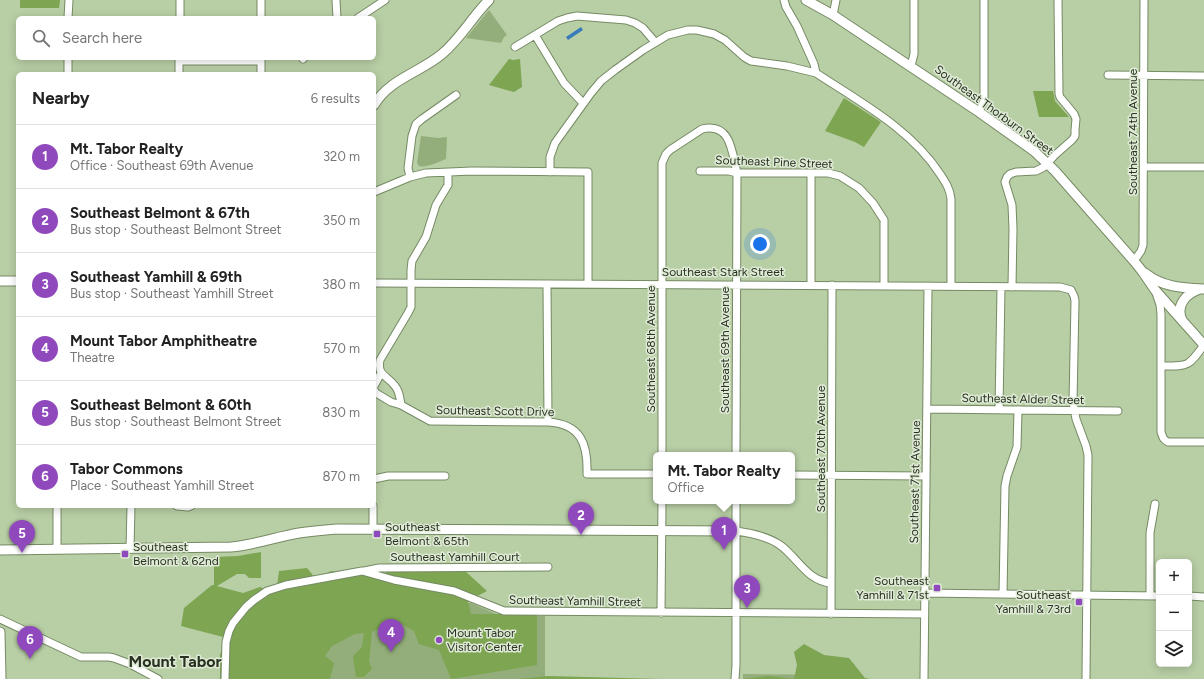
<!DOCTYPE html>
<meta charset="utf-8">
<style>
:root{--surface:#fff;--page:#f2f2f2;--text:#222;--muted:#767676;--line:#e0e0e0;--accent:#9049bc}
body{margin:0;font-family:Figtree,sans-serif;background:var(--page);color:var(--text)}
.controls{position:absolute;right:12px;bottom:12px;display:grid;overflow:hidden;border-radius:6px;box-shadow:0 2px 10px #0003}
.controls button{width:36px;height:36px;display:grid;place-items:center;padding:0;border:0;border-bottom:1px solid var(--line);background:var(--surface);color:var(--text);font:20px sans-serif}
.you{position:absolute;left:760px;top:244px;width:14px;height:14px;margin:-10px;border:3px solid #fff;border-radius:50%;background:#1a73e8;box-shadow:0 0 0 6px #1a73e833}
.badge{display:grid;place-items:center;width:26px;height:26px;border-radius:50%;background:var(--accent);color:#fff;font-size:13px;font-weight:700}
.pin{position:absolute;translate:-50% -33px;filter:drop-shadow(0 1px 2px #0008)}
.pin::after{content:'';position:absolute;top:21px;width:14px;height:12px;background:inherit;clip-path:polygon(0 0,100% 0,50% 100%)}
.popup{position:absolute;left:653px;top:452px;width:142px;height:52px;box-sizing:border-box;display:grid;place-content:center;border-radius:6px;background:var(--surface);filter:drop-shadow(0 1px 3px #0005);font-size:13px;white-space:nowrap;color:var(--muted)}
.popup b{font-size:15px;color:var(--text)}
.popup::after{content:'';position:absolute;left:50%;top:100%;margin-left:-8px;border:8px solid transparent;border-top-color:var(--surface)}
.list{margin:0;padding:0;list-style:none}
h2{display:flex;justify-content:space-between;align-items:center;height:52px;margin:0;padding:0 16px;font-size:17px}
h2 small{font-size:13px;font-weight:400;color:var(--muted)}
.list li{display:grid;grid-template-columns:26px 1fr auto;gap:12px;align-items:center;box-sizing:border-box;height:64px;padding:0 16px;border-top:1px solid var(--line)}
.list b{display:block;font-size:15px;white-space:nowrap}
.list p{margin:0;font-size:13px;white-space:nowrap;color:var(--muted)}
.list em{font-size:13px;font-style:normal;color:var(--muted)}
.icon{flex:none;width:22px;height:22px;fill:none;stroke:currentColor;stroke-width:2;stroke-linecap:round;stroke-linejoin:round}
.map{position:relative;flex:none;width:1204px;height:679px;overflow:hidden}
.search{position:absolute;background:var(--surface);box-shadow:0 2px 10px #0003;left:16px;top:16px;width:360px;height:44px;display:flex;align-items:center;gap:10px;box-sizing:border-box;padding:0 14px;border-radius:6px;color:var(--muted);font-size:15px}
.panel{position:absolute;background:var(--surface);box-shadow:0 2px 10px #0003;left:16px;top:72px;width:360px;height:436px;border-radius:6px}
.map>svg:first-child{display:block}
</style>
<div class="map">
<svg width="1204" height="679" viewBox="0 0 1204 679">
<rect width="100%" height="100%" fill="#b8cea5"/>
<!-- green -->
<path fill="#93ae7a" d="M489,10l18,25 -3,2 -3,6 -35,-5z
M421,136l17,2 9,-1 -1,22c-8,3 -19,9 -27,7l-2,-3z
M463,603h8l30,13h44v63h-312l4,-36z
M743,674l112,1 3,4h-115z"/>
<!-- forest -->
<path fill="#7da552" d="M20,0h40l-1,8h-39z
M509,59l4,1 7,-1 2,28 -8,5 -25,-7z
M1033,91h20l2,10 14,16h-30z
M844,98l37,24 -17,25 -9,-5 -30,-11z
M261,552v26h-12l-4,-4h-8l-20,12 26,7 17,-6 13,5 4,-6 2,-15 28,-3 9,11 15,-8 52,6 9,-13 73,7 22,20 -19,10 3,13h66v51l-86,14 -12,-29 -20,-6 -5,-13 -18,-10 -24,11 -3,29 3,8 -8,8h-8l-3,-21 9,-9 2,-14 -9,1 -23,12 -7,10 9,7 -4,16h-110v-25l7,-10 -4,-7 -42,-11 3,-18 28,-23h2v-28l24,-1z
M804,644l20,11 25,3 16,20 5,1h-127l26,-3 25,3 3,-14 -3,-13z
M548,676l113,3h-142z"/>
<!-- water -->
<path fill="#3a7bbc" d="M581,27l2,3 -15,10 -2,-3z"/>
<g fill="none" stroke-linecap="round" stroke-linejoin="round">
<!-- street casing -->
<g stroke="#768a64" stroke-width="9">
<path id="street" d="M336,0l1,18
M784,0l2,7 11,19 17,38 2,9c44,29 95,56 124,101 6,9 10,15 11,25v87
M833,15l3,-15
M68,18l1,-18
M180,18v-18
M261,18v-18
M358,18l27,-18
M535,35l29,48 19,20
M515,47l43,-26 9,-3 10,-2 49,4 9,3 8,5 12,14
M303,59l1,-1
M179,61h82
M911,66l3,-12v-54
M68,74v-16
M179,74v-16
M261,74v-16
M1108,75l96,1
M979,112l5,-11v-101
M1144,167h60
M700,171h29l8,2h91l12,3 19,12 14,15 11,17v65
M550,172v-15l5,-14 36,-50 10,-12 14,-11 28,-20 25,-15 20,-5h9l17,4 11,6 19,17 7,4 36,5 29,7
M811,173v112
M410,177l-2,-9 4,-32 4,-12 6,-5 34,-24
M374,192l36,-15 16,-4 46,-2 116,1v112
M1134,261l7,-10 2,-6 1,-245
M374,283l686,4 11,3 3,6 1,5 -2,101 3,17 10,27 2,9 -2,224
M547,284l1,138
M1012,287l1,-58 -1,-24 -7,-23 2,-5 3,-3 6,-2 20,-1 8,-4 11,-12 17,-15 3,-4v-6l1,-11 -2,-5 -14,-17 -1,-3 -1,-94
M1156,293l4,12 1,9v118c2,6 2,7 7,10h36
M1161,366c28,0 27,1 43,-21
M374,386l7,-13
M374,390l2,3 15,9 10,3 29,16 118,1c33,2 40,22 39,52h69
M401,405c-1,-6 -1,-13 -6,-19 -8,-11 -18,-10 -15,-26l28,-47 3,-6v-37l1,-9 14,-24 10,-32 12,-20v-12
M927,409l191,2
M999,410l2,-123
M662,455v-292l4,-9 4,-4 32,-21c29,-7 30,23 35,44l-1,282
M792,475l134,1
M374,479l14,-3h57
M177,506l11,1 3,-1
M373,506v23
M736,531c15,2 31,5 44,14 18,13 27,36 51,38
M57,549v-43
M130,549l1,-43
M364,571l15,-3 169,-1
M924,593l235,3
M1003,594l2,-108 2,-10 10,-29 1,-37
M1150,596v-63l5,-29
M1189,596l15,1
M661,613l1,-112
M831,614l1,-329
M0,619l81,38h28l5,1 16,6 28,15
M225,679l1,-37 3,-11 4,-8 13,-16 8,-7 13,-9 19,-6 76,-14 32,9 60,11 50,20 420,3
M735,679l1,-14v-164
M924,679l4,-393"/>
</g>
<!-- secondary casing -->
<g stroke="#768a64" stroke-width="11">
<path id="secondary" d="M806,0l27,15 30,20 116,77 55,39 21,20 79,90 8,10 13,19 49,55
M374,105c15,-26 47,-33 68,-51 19,-16 30,-37 47,-54
M1145,273c17,14 37,15 59,16
M0,281h18
M1182,320c-7,-15 5,-27 18,-31
M0,550l231,-3c23,-2 45,-10 68,-14 13,-2 25,-3 38,-4l399,2
M0,632l1,47"/>
</g>
<!-- street -->
<use href="#street" stroke="#fff" stroke-width="7"/>
<!-- secondary -->
<use href="#secondary" stroke="#fff" stroke-width="9"/>
</g>
<!-- markers -->
<g fill="#9049bc" stroke="#dfebd6" stroke-width="1.5">
<rect x="373" y="530" width="8" height="8" rx="2"/>
<rect x="121" y="550" width="8" height="8" rx="2"/>
<rect x="933" y="584" width="8" height="8" rx="2"/>
<rect x="1075" y="598" width="8" height="8" rx="2"/>
<circle cx="439" cy="640" r="4"/>
</g>
<g text-anchor="middle" stroke-width="3" stroke-linejoin="round" paint-order="stroke">
<!-- street labels -->
<g font-size="12" fill="#293121" stroke="#dfebd6">
<text transform="translate(994 110) rotate(36)" y="4">Southeast Thorburn Street</text>
<text transform="translate(1133 132) rotate(-90)" y="4">Southeast 74th Avenue</text>
<text transform="translate(774 162) rotate(2)" y="4">Southeast Pine Street</text>
<text x="723" y="276">Southeast Stark Street</text>
<text transform="translate(651 349) rotate(-90)" y="4">Southeast 68th Avenue</text>
<text transform="translate(725 350) rotate(-90)" y="4">Southeast 69th Avenue</text>
<text transform="translate(1023 399) rotate(1)" y="4">Southeast Alder Street</text>
<text transform="translate(495 411) rotate(1)" y="4">Southeast Scott Drive</text>
<text transform="translate(821 449) rotate(-90)" y="4">Southeast 70th Avenue</text>
<text transform="translate(915 482) rotate(-89)" y="4">Southeast 71st Avenue</text>
<text x="455" y="561">Southeast Yamhill Court</text>
<text transform="translate(575 601) rotate(1)" y="4">Southeast Yamhill Street</text>
</g>
<!-- poi labels -->
<g font-size="12" fill="#293121" stroke="#dfebd6" text-anchor="start">
<text x="385" y="531">Southeast<tspan x="385" dy="14">Belmont &amp; 65th</tspan></text>
<text x="133" y="551">Southeast<tspan x="133" dy="14">Belmont &amp; 62nd</tspan></text>
<text x="929" y="585" text-anchor="end">Southeast<tspan x="929" dy="14">Yamhill &amp; 71st</tspan></text>
<text x="1071" y="599" text-anchor="end">Southeast<tspan x="1071" dy="14">Yamhill &amp; 73rd</tspan></text>
<text x="447" y="637">Mount Tabor<tspan x="447" dy="14">Visitor Center</tspan></text>
</g>
<!-- district labels -->
<g font-size="16" font-weight="bold" fill="#293121" stroke="#dfebd6">
<text x="175" y="667">Mount Tabor</text>
</g>
</g>
</svg>
<div class="controls">
<button>+</button>
<button>−</button>
<button><svg class="icon" aria-label="layers" viewBox="0 0 24 24"><path d="M12 4l9 5-9 5-9-5zM3 14l9 5 9-5"/></svg></button>
</div>
<div class="you"></div>
<div class="pin badge" style="left:724px;top:550px">1</div>
<div class="popup"><b>Mt. Tabor Realty</b>Office</div>
<div class="pin badge" style="left:581px;top:535px">2</div>
<div class="pin badge" style="left:747px;top:608px">3</div>
<div class="pin badge" style="left:391px;top:652px">4</div>
<div class="pin badge" style="left:22px;top:553px">5</div>
<div class="pin badge" style="left:30px;top:659px">6</div>
<div class="search"><svg class="icon" aria-label="search" viewBox="0 0 24 24"><circle cx="10" cy="10" r="6"/><path d="M15 15l6 6"/></svg>Search here</div>
<section class="panel">
<h2>Nearby<small>6 results</small></h2>
<ul class="list">
<li><span class="badge">1</span><div><b>Mt. Tabor Realty</b><p>Office · Southeast 69th Avenue</p></div><em>320 m</em></li>
<li><span class="badge">2</span><div><b>Southeast Belmont &amp; 67th</b><p>Bus stop · Southeast Belmont Street</p></div><em>350 m</em></li>
<li><span class="badge">3</span><div><b>Southeast Yamhill &amp; 69th</b><p>Bus stop · Southeast Yamhill Street</p></div><em>380 m</em></li>
<li><span class="badge">4</span><div><b>Mount Tabor Amphitheatre</b><p>Theatre</p></div><em>570 m</em></li>
<li><span class="badge">5</span><div><b>Southeast Belmont &amp; 60th</b><p>Bus stop · Southeast Belmont Street</p></div><em>830 m</em></li>
<li><span class="badge">6</span><div><b>Tabor Commons</b><p>Place · Southeast Yamhill Street</p></div><em>870 m</em></li>
</ul>
</section>
</div>
